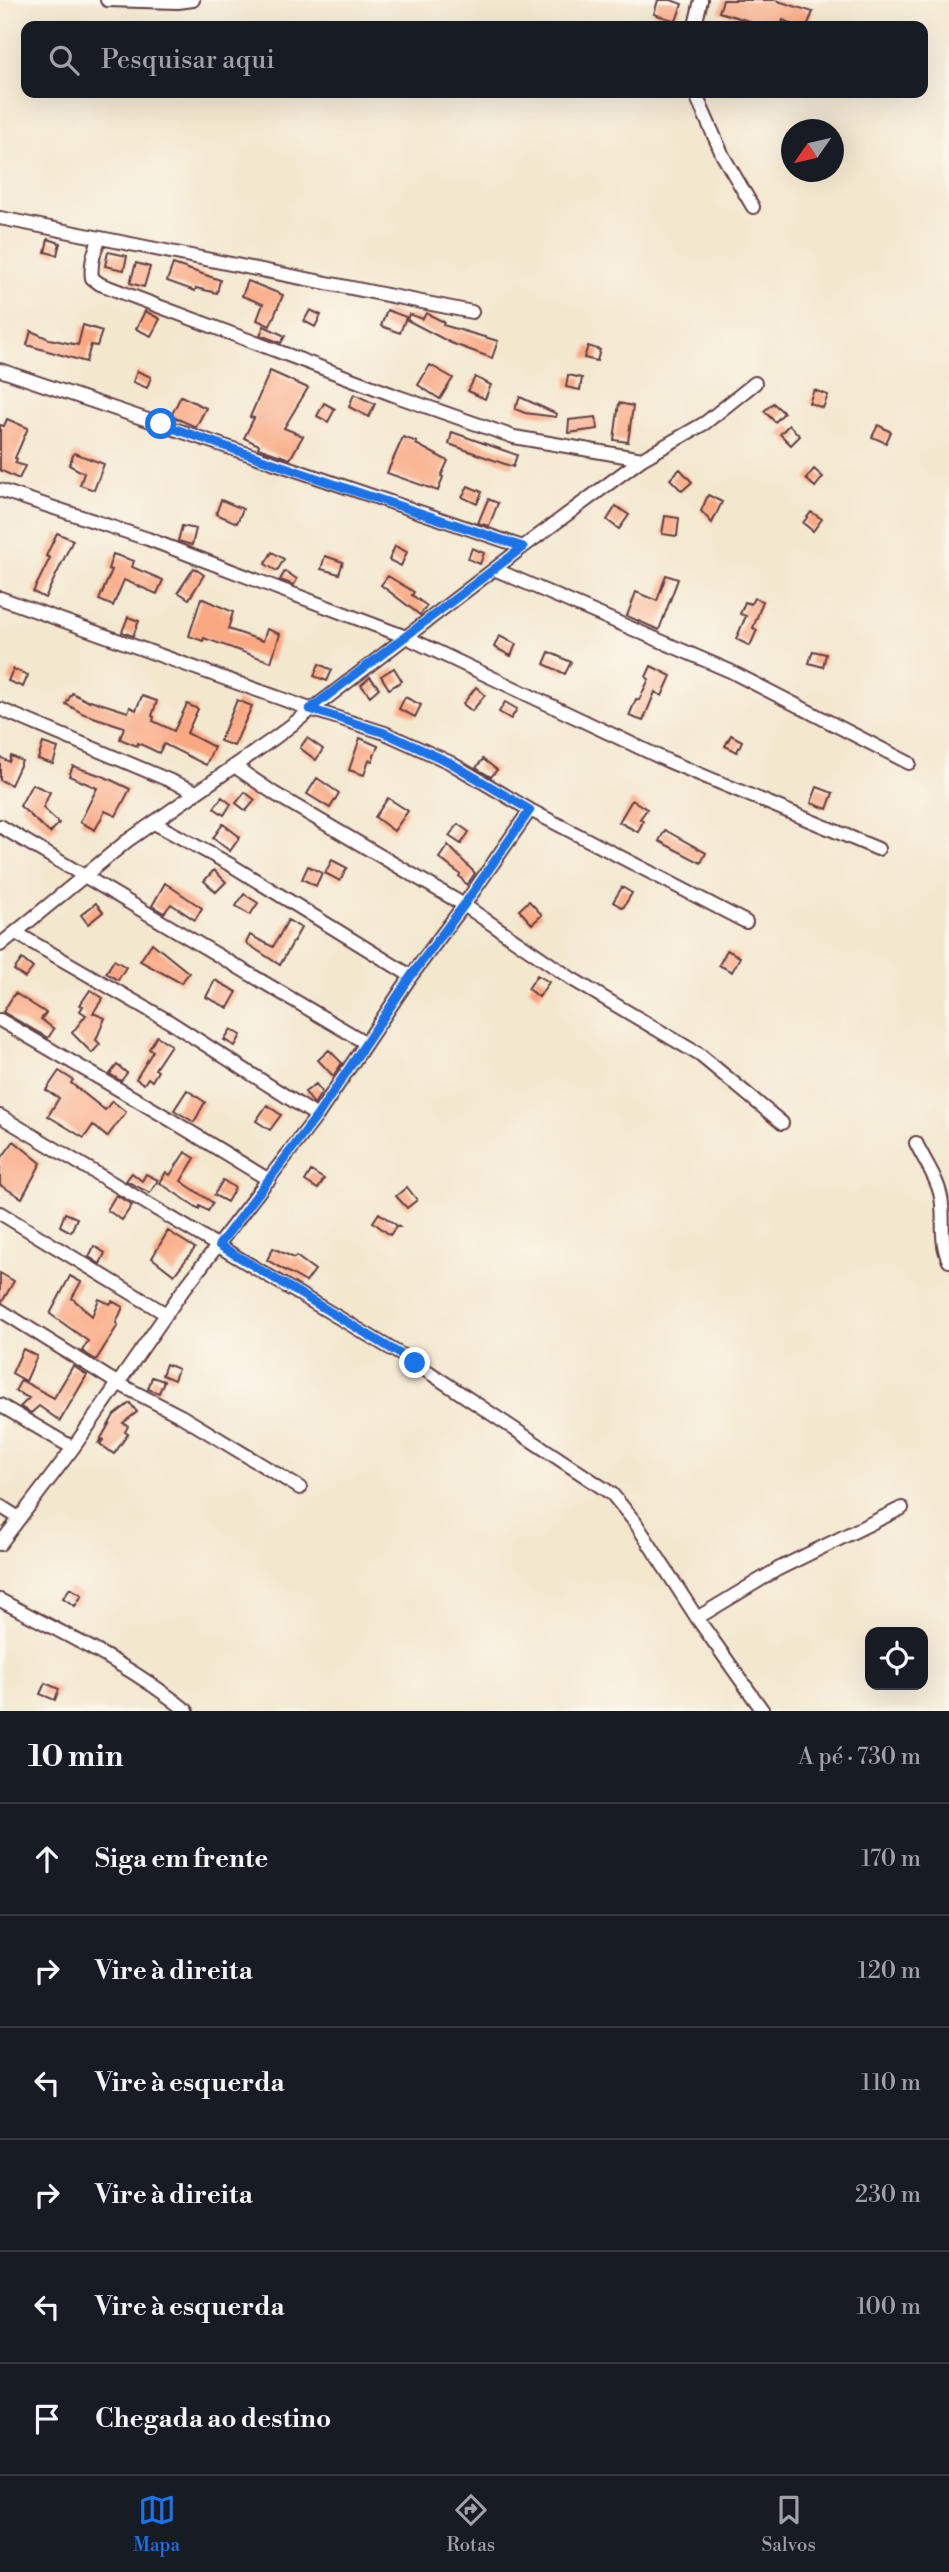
<!DOCTYPE html>
<html lang="pt">
<meta charset="utf-8">
<style>
:root{--surface:#171b24;--page:#242831;--text:#f1f3f6;--muted:#9ea1a6;--line:#363941;--accent:#1a73e8}
body{margin:0;font-family:"Libre Bodoni",serif;background:var(--page);color:var(--text)}
.controls{position:absolute;right:21px;bottom:21px;display:grid;overflow:hidden;border-radius:14px;box-shadow:0 7px 28px #0002}
.controls button{width:63px;height:63px;display:grid;place-items:center;padding:0;border:0;border-bottom:2px solid var(--line);background:var(--surface);color:var(--text);font:35px sans-serif}
.compass{position:absolute;left:781px;top:119px;width:63px;height:63px;border-radius:50%;background:var(--surface);box-shadow:0 7px 28px #0002;rotate:236deg}
.stop{position:absolute;width:21px;height:21px;margin:-16px;border:5px solid #1a73e8;border-radius:50%;background:#fff}
.stop.end{background:#1a73e8;border-color:#fff;box-shadow:0 2px 7px #0008}
.list{margin:0;padding:0;list-style:none}
h2{display:flex;justify-content:space-between;align-items:center;height:91px;margin:0;padding:0 28px;font-size:30px}
h2 small{font-size:23px;font-weight:400;color:var(--muted)}
.list li{display:grid;grid-template-columns:46px 1fr auto;gap:21px;align-items:center;box-sizing:border-box;height:112px;padding:0 28px;border-top:2px solid var(--line)}
.list b{display:block;font-size:26px;white-space:nowrap}
.list em{font-size:23px;font-style:normal;color:var(--muted)}
.icon{flex:none;width:38px;height:38px;fill:none;stroke:currentColor;stroke-width:2;stroke-linecap:round;stroke-linejoin:round}
.map{position:relative;flex:none;width:949px;height:1711px;overflow:hidden}
.search{position:absolute;background:var(--surface);box-shadow:0 7px 28px #0002;left:21px;right:21px;top:21px;height:77px;display:flex;align-items:center;gap:18px;box-sizing:border-box;padding:0 24px;border-radius:14px;color:var(--muted);font-size:26px}
.sheet{height:763px;background:var(--surface)}
nav{display:flex;justify-content:space-around;align-items:center;box-sizing:border-box;height:98px;border-top:2px solid var(--line);background:var(--surface);font-size:19px;color:var(--muted)}
nav a{display:grid;justify-items:center;gap:4px}
nav .on{color:var(--accent)}
.map>svg:first-child{display:block}
</style>
<div class="map">
<svg width="949" height="1711" viewBox="0 0 949 1711">
<rect width="100%" height="100%" fill="#fbf7ec"/>
<filter id="ink" filterUnits="userSpaceOnUse"><feTurbulence type="fractalNoise" baseFrequency=".0143" numOctaves="2"/><feDisplacementMap in="SourceGraphic" scale="14" xChannelSelector="R" yChannelSelector="G"/><feConvolveMatrix kernelMatrix="1 2 1 2 8 2 1 2 1" color-interpolation-filters="sRGB"/></filter>
<filter id="wash" filterUnits="userSpaceOnUse"><feTurbulence type="fractalNoise" baseFrequency=".00686" numOctaves="4" result="noise"/><feDisplacementMap in="SourceGraphic" scale="28" xChannelSelector="R" yChannelSelector="G"/><feGaussianBlur stdDeviation="1.57" result="paint"/><feColorMatrix in="noise" values="0 0 0 0 0 0 0 0 0 0 0 0 0 0 0 0 0 1.4 0 .05"/><feComposite in="paint" operator="in"/></filter>
<g filter="url(#wash)">
<rect width="100%" height="100%" fill="#f3e7ce"/>
<g id="blocks">
<!-- building -->
<path fill="#f9a882" d="M658,0h13l11,4 -6,17 -22,-7z
M723,0h52l38,12 -6,14h-11l-13,-6 -2,6h-38l6,-5 -30,-9z
M48,239l12,4 -3,12 -12,-3z
M108,252l19,4 -3,14 -19,-4z
M136,263l14,4 -6,20 -14,-4z
M173,264l47,16 -3,13 -21,-5 -1,3 -28,-10z
M248,281l35,14 -13,31 -13,-6 6,-16 -21,-8z
M310,310l11,5 -6,12 -11,-6z
M387,310l19,7 -6,16 -19,-7z
M145,311l15,8 -9,17 -15,-7z
M426,313l18,9 -1,3 55,16 -6,17 -41,-15 -44,-23 2,-6 14,5z
M83,325l19,6 -5,15 -6,-1 -5,17 -59,-17 4,-14 18,8 29,6z
M264,326l21,10 -4,7 -21,-8z
M588,346l12,4 -3,11 -13,-3z
M430,365l23,13 -13,21 -22,-14z
M137,371l14,6 -4,11 -14,-6z
M270,371l38,17 -24,40 19,8 -13,23 -32,-11 1,-3 -15,-7 10,-20 -4,-1z
M568,375l14,3 -2,12 -14,-3z
M475,377l16,8 -6,14 -17,-8z
M814,390l14,5 -5,13 -14,-5z
M354,394l21,10 -6,13 -20,-10z
M181,396l25,12 -10,19 -25,-11z
M520,397l37,17 -1,3 -31,-4 -10,-4z
M324,403l11,6 -7,13 -11,-6z
M619,403l14,3 -5,36 -14,-2z
M773,403l11,10 -9,9 -11,-11z
M596,417l2,12 -30,4 1,-13z
M7,419l21,9 -13,30 2,1 -2,4 10,3 -6,13 -19,-9v-45l4,1z
M789,425l11,11 -9,9 -11,-11z
M878,425l13,7 -5,11 -14,-6z
M452,432l65,23 -4,12 -64,-23z
M403,437l14,5 -1,2 32,17 -7,15 2,1 -5,14 -51,-18z
M74,453l30,11 -10,26 -14,-5 4,-12 -15,-8z
M680,469l12,13 -10,9 -12,-12z
M814,469l9,8 -8,10 -9,-8z
M468,486l14,6 -5,12 -15,-7z
M708,495l14,7 -10,21 -11,-12z
M488,499l10,4 -9,23 -11,-3z
M221,500l22,9 -6,14 -21,-9z
M616,506l13,9 -10,14 -12,-9z
M811,512l11,7 -9,12 -10,-8z
M665,516l14,2 -2,18 -15,-2z
M182,526l14,3 -4,16 -14,-4z
M57,533l16,7 -28,58 -12,-6 17,-34 -4,-2z
M395,546l12,6 -6,14 -12,-6z
M472,548l12,5 -4,11 -12,-5z
M272,552l12,7 -7,12 -12,-7z
M113,554l21,7 -2,6 31,13 -6,14 -33,-14 -11,26 -14,-6 13,-30 -4,-1z
M325,556l18,6 -4,12 -18,-5z
M194,568l10,7 -15,24 -11,-7z
M285,571l12,8 -3,6 -14,-5z
M666,575l12,4 -19,51 -32,-14 9,-24 21,9z
M388,576l26,16 -2,3 15,11 -7,9 -39,-30z
M201,598l32,14 -5,17 35,12 4,-12 13,5 -9,28 -67,-24 -1,3 -14,-5z
M754,598l9,3 -10,27 4,2 -7,16 -14,-7 10,-23 -6,-2 5,-12 6,2z
M128,617l11,4 -6,15 -11,-4z
M499,636l17,8 -5,12 -17,-9z
M813,651l13,3 -3,13 -14,-4z
M549,652l22,10 -6,12 -21,-10z
M319,664l13,6 -5,11 -13,-5z
M651,666l20,10 -9,20 -7,-4 -12,29 -14,-5 7,-17 3,1 10,-21 -3,-2z
M394,668l8,13 -13,8 -8,-13z
M13,669l15,6 -5,12 -15,-6z
M370,677l9,11 -9,8 -9,-11z
M476,687l9,8 -13,16 -9,-7z
M72,693l17,9 1,-2 38,12 2,-5 6,3 6,-14 15,5 -5,15 2,1 -1,4 21,10 13,-27 11,5 -11,24 27,14 -8,18 -42,-21 -5,9 -21,-10 -1,3 -17,-7 4,-12 -40,-13 -18,-10z
M405,697l16,8 -6,12 -16,-8z
M237,700l15,6 -18,40 -14,-5z
M505,702l12,7 -6,10 -12,-7z
M731,735l11,6 -5,11 -12,-6z
M307,738l16,11 -7,11 -16,-12z
M360,738l18,8 -6,15 -3,-1 -5,15 -15,-5z
M43,743l15,5 -5,16 -15,-5z
M11,756l11,5 -11,24 -11,-5v-23l9,5z
M483,759l14,11 -6,7 -15,-9z
M73,766l32,11 25,12 -14,27 -11,-5 -10,19 -15,-8 17,-34 -28,-12z
M317,778l22,15 -9,15 -23,-14z
M32,784l18,8 -7,16 16,15 -9,10 -30,-27z
M817,787l16,6 -6,16 -16,-6z
M245,792l10,8 -9,11 -10,-8z
M222,797l9,7 -7,11 -10,-7z
M388,798l20,13 -14,20 -19,-14z
M632,800l15,9 -7,10 3,2 -5,11 -19,-10z
M223,824l17,13 -10,14 -17,-13z
M458,824l11,8 -8,12 -12,-8z
M665,830l41,23 -5,10 -42,-22z
M448,845l27,28 -8,12 -8,-9 1,-2 -21,-16z
M332,860l15,8 -7,13 -15,-8z
M308,866l14,7 -6,13 -14,-7z
M214,870l12,12 -10,10 -12,-11z
M165,883l37,25 -7,12 -24,-16 -7,9 -12,-7z
M622,887l10,6 -9,15 -10,-6z
M244,894l14,9 -8,12 -14,-9z
M529,901l13,14 -10,9 -13,-14z
M96,903l7,9 -15,12 -7,-9z
M288,920l13,8 -21,37 -34,-22 4,-8 23,12z
M152,943l37,30 -8,10 -41,-22z
M727,950l13,7 -8,15 -13,-7z
M22,959l11,9 -8,10 -11,-8z
M114,960l12,7 -8,13 -12,-7z
M537,975l12,7 -10,15 -11,-8z
M215,980l22,12 -9,16 -22,-11z
M90,990l13,8 -10,15 12,5 -9,22 4,4 -8,9 -20,-20 14,-18 -6,-4 3,-5 -3,-1z
M15,993l31,20 -5,6 13,10 -6,9 -45,-26z
M231,1029l10,6 -6,11 -11,-6z
M157,1036l14,9 -16,24 3,2 -6,10 -4,-3 -4,6 -8,-5 17,-28 -4,-2z
M329,1050l13,13 -9,13 -15,-16z
M117,1065l10,8 -6,8 -11,-7z
M59,1071l14,9 -2,3 34,27 7,-9 14,11 -19,25 -14,-12 -9,13 -36,-22 11,-18 -13,-8z
M316,1084l6,8 -8,12 -9,-12z
M187,1090l18,12 -11,20 -20,-12z
M267,1105l14,10 -11,15 -14,-9z
M14,1141l27,22 -19,35 -22,-13v-25z
M185,1152l10,6 -14,23 32,22 -5,8 -8,-5 -1,3 -39,-26 6,-11 4,3z
M311,1171l13,8 -6,10 -13,-8z
M132,1173l10,8 4,-7 12,6 -8,13 -24,-12z
M223,1180l12,8 -8,14 -13,-7z
M407,1187l10,13 -10,8 -11,-12z
M116,1195l16,10 -10,15 -15,-10z
M65,1213l12,5 -6,14 -11,-6z
M379,1213l20,14h-3l-6,8 -17,-13z
M168,1231l27,17 -21,27 -22,-17z
M94,1246l11,7 -5,11 -11,-7z
M273,1248l21,10 2,-2 19,14 -9,12 -39,-22z
M0,1273l14,8 -12,21 -2,-1z
M70,1276l11,6 -9,16 20,18 7,-17 11,5 2,-3 11,6 -7,16 2,2 -22,35 -14,-9 6,-10 -38,-27z
M23,1349l14,7 -11,25 -14,-8z
M166,1364l12,5 -4,11 -12,-5z
M73,1366l14,9 -27,46 -21,-15 -8,7 -11,-6 9,-9 -14,-7 6,-11 33,18z
M152,1377l12,4 -5,12 -11,-4z
M130,1403l7,9 -14,11 5,3 -3,6 3,2 -14,20 -14,-10 4,-5 -5,3 15,-27z
M70,1588l12,7 -7,11 -12,-8z
M45,1683l14,6 -4,11 -15,-6z"/>
</g>
</g>
<g filter="url(#ink)">
<use href="#blocks" fill-opacity="0" stroke="#633d43" stroke-width="2"/>
<g fill="none" stroke-linecap="round" stroke-linejoin="round">
<!-- minor casing -->
<g stroke="#633d43" stroke-width="16">
<path id="minor" d="M107,0l71,2 15,-2
M695,26l6,-26
M695,93l28,63 30,51
M0,218l472,94
M100,238c-6,13 -10,26 -8,40l8,6 299,113 115,40 128,22
M0,370l523,177
M0,490l148,49 258,98 262,124 210,88
M494,569l236,102 179,92
M0,598l310,111 75,24 64,29 81,48 216,112
M0,709l197,83
M234,766l41,28 189,111 108,74 128,76 82,68
M154,823l77,42 180,111
M0,826l366,217
M16,933l154,89 147,94
M0,945l127,-104 149,-104 247,-190 119,-88 63,-36 50,-40
M0,1020l161,94 108,66
M0,1116l415,247 197,131 23,28 62,96 66,93
M916,1143c9,19 25,40 26,62 2,20 -2,37 7,56
M0,1213l166,101
M0,1310l117,73 64,33 119,72
M0,1405l73,43
M0,1506l19,12
M0,1544l73,-96 108,-155 136,-177 94,-140 53,-71 66,-95
M0,1600c64,34 131,65 187,111
M697,1618l81,-49 124,-61"/>
</g>
<!-- minor -->
<use href="#minor" stroke="#fff" stroke-width="12"/>
</g>
</g>
<g fill="none" stroke-linecap="round" stroke-linejoin="round" filter="url(#ink)">
<!-- route -->
<path stroke="#1a73e8" stroke-width="9" d="M161,424l193,67 169,56 -213,162 75,24 64,29 81,48 -66,95 -53,71 -94,140 -98,129 196,118"/>
</g>
</svg>
<div class="controls">
<button><svg class="icon" aria-label="locate" viewBox="0 0 24 24"><circle cx="12" cy="12" r="6"/><path d="M12 2v4M12 18v4M2 12h4M18 12h4"/></svg></button>
</div>
<svg class="compass" viewBox="-18 -18 36 36"><path d="M0-13l5 13h-10z" fill="#e53935"/><path d="M0 13l5-13h-10z" fill="#9ea1a6"/></svg>
<div class="stop" style="left:161px;top:424px"></div>
<div class="stop end" style="left:415px;top:1363px"></div>
<div class="search"><svg class="icon" aria-label="search" viewBox="0 0 24 24"><circle cx="10" cy="10" r="6"/><path d="M15 15l6 6"/></svg>Pesquisar aqui</div>
</div>
<section class="sheet">
<h2>10 min<small>A pé · 730 m</small></h2>
<ul class="list">
<li><svg class="icon" aria-label="ahead" viewBox="0 0 24 24"><path d="M12 20V5M6 11l6-6 6 6"/></svg><div><b>Siga em frente</b></div><em>170 m</em></li>
<li><svg class="icon" aria-label="right" viewBox="0 0 24 24"><path d="M7 20v-9h11M14 6l5 5-5 5"/></svg><div><b>Vire à direita</b></div><em>120 m</em></li>
<li><svg class="icon" aria-label="left" viewBox="0 0 24 24"><path d="M17 20v-9H6M10 6l-5 5 5 5"/></svg><div><b>Vire à esquerda</b></div><em>110 m</em></li>
<li><svg class="icon" aria-label="right" viewBox="0 0 24 24"><path d="M7 20v-9h11M14 6l5 5-5 5"/></svg><div><b>Vire à direita</b></div><em>230 m</em></li>
<li><svg class="icon" aria-label="left" viewBox="0 0 24 24"><path d="M17 20v-9H6M10 6l-5 5 5 5"/></svg><div><b>Vire à esquerda</b></div><em>100 m</em></li>
<li><svg class="icon" aria-label="arrive" viewBox="0 0 24 24"><path d="M6 21V4h12l-3 4 3 4H6"/></svg><div><b>Chegada ao destino</b></div></li>
</ul>
</section>
<nav>
<a class="on"><svg class="icon" aria-label="map" viewBox="0 0 24 24"><path d="M3 6l6-2 6 2 6-2v14l-6 2-6-2-6 2zM9 4v14M15 6v14"/></svg>Mapa</a>
<a><svg class="icon" aria-label="directions" viewBox="0 0 24 24"><path d="M12 3l9 9-9 9-9-9zM9 14v-3h6M13 9l2 2-2 2"/></svg>Rotas</a>
<a><svg class="icon" aria-label="saved" viewBox="0 0 24 24"><path d="M7 4h10v16l-5-4-5 4z"/></svg>Salvos</a>
</nav>
